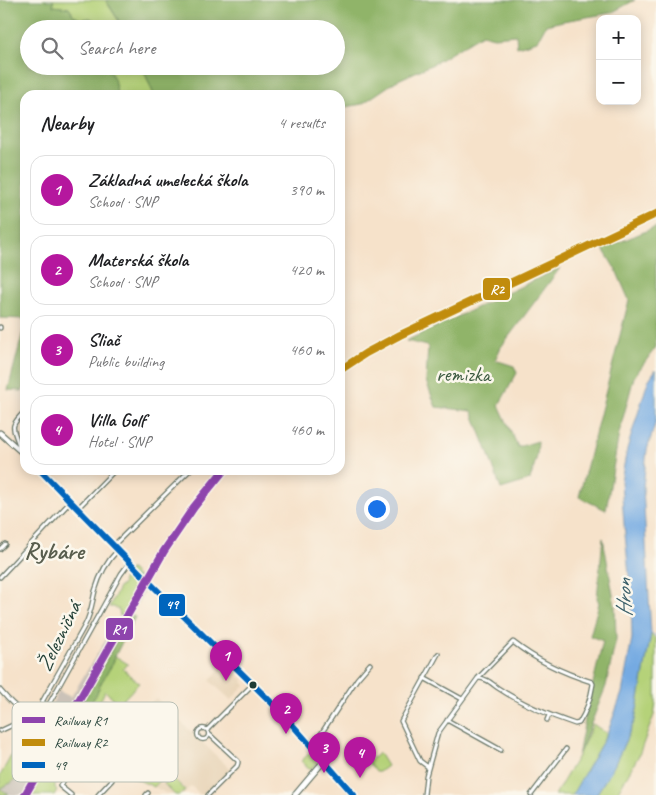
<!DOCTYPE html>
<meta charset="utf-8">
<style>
:root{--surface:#fff;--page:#f2f2f2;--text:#202124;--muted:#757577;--line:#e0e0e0;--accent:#b5179e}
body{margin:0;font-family:Caveat,sans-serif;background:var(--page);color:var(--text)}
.controls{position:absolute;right:15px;top:15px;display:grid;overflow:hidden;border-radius:10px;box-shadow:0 2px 12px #0003}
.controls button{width:45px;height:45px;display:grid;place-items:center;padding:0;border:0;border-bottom:1px solid var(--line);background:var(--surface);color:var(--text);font:25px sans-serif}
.you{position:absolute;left:376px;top:508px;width:18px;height:18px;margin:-12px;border:4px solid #fff;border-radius:50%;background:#1a73e8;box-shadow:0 0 0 8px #1a73e833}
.badge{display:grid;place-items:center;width:32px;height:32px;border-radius:50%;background:var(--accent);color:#fff;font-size:16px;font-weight:700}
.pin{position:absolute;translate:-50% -41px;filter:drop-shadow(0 1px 2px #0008)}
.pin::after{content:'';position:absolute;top:26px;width:18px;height:15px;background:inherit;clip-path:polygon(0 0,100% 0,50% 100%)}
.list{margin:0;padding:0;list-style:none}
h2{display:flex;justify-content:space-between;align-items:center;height:65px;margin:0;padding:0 20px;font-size:21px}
h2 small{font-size:16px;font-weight:400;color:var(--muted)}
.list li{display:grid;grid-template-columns:32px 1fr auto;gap:15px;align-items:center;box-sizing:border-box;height:70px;margin:0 10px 10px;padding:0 10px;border:1px solid var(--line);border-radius:15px}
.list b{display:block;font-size:19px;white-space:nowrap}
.list p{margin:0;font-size:16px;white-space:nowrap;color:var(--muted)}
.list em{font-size:16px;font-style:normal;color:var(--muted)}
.icon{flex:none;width:28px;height:28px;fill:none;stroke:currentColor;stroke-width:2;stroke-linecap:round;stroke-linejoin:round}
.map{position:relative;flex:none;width:656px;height:795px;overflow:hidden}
.search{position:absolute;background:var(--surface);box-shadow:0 2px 12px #0003;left:20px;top:20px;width:325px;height:55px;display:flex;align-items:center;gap:12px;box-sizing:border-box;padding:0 18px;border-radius:28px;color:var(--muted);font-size:19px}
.panel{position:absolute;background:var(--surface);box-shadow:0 2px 12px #0003;left:20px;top:90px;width:325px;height:385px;border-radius:15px}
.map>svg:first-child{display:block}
</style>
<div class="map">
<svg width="656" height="795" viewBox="0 0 656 795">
<rect width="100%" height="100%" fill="#fbf7ec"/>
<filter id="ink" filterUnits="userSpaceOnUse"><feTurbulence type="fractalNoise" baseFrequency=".02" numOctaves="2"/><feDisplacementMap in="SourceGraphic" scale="10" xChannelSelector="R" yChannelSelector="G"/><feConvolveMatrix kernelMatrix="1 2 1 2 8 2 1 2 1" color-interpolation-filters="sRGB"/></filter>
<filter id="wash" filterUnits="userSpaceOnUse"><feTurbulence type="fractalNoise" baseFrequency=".0096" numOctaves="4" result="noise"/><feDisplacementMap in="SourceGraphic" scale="20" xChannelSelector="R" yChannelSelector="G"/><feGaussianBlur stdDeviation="1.12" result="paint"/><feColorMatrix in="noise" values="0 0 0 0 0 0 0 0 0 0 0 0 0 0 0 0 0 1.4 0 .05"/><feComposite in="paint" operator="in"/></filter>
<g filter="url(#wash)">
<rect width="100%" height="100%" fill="#f6e2ca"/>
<!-- built -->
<path fill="#e8d4b7" d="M225,663l18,17 -1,2 3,3 -14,15 -21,-19z
M156,698l75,72 -25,25h-5l-10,-9 -9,9h-12l-16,-8 21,-22 -41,-41 2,-7z"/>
<!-- industrial -->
<path fill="#cbc2b8" d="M143,583l4,3 -117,209h-21l-8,-6 2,-2 8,-4 3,-3 26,-63 7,-5 12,-21 12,6 49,-81 4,-2z"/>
<!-- green -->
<path fill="#b5d279" stroke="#6a8856" d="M53,0h52l19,29h-20l-3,-6 -21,-4 -6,-3 -5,-8 -16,-2z
M107,66h35l12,29h-38l1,-2 -3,-14z
M131,570l12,13 -19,31 -4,2 -1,-6 -5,-3h-5l11,-21h2l1,-3 -1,-1 6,-11z
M651,634l5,5v63l-2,13 -15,40 -23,40h-20l18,-29 21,-46z
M115,656l13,8 -5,5 16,14 -20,21 -14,-13 -12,25 -3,1 -6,13 -3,2 -8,13 1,5 2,1 -6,14 -3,-1 -5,10 2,1 -3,5 -6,3v5l2,2 -3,5h-24l37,-66 6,1 23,-35 5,-12 12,-20z
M104,700l22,10 -5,11 -22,-10z
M128,709l8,8 -2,7 41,41 -21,22 -76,-35 19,-40 24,11z
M36,715h3l1,2 -26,63c-3,5 -10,4 -13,9l8,6h-9v-19l24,-44 -5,-7 11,-4z
M593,724l14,10 -35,61h-17l23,-39z
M311,752l8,8 -5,6 -2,1 -1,3 -10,-9z
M379,753l8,13 -8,6h-3l-8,-10z
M171,776l14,14 -5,5h-5l-11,-11z"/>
<!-- forest -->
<path fill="#90b469" stroke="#58784e" d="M0,0h53v6l16,2 5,8 6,3 10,-1 11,5 3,6h-75v37h78l7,13 3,15 -1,1h-91v224l-25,-1z
M106,0h529l-24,13 -48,8 -17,4 -9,16 -20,6 -1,-12 -22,2 -12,-3 -47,29 -39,18 -34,23 -22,4v-13h-186l-12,-29h194v-37h-212z
M656,227v120l-22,30 -15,56 -13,77 -27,-13 50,-197 -13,-30 -13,-21z
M560,268l-59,79 -6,13 19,6 3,7 -18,32 19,42 20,-6 -1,15 -7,24 -29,9 -14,-39 -15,-39 -36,-4 -10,-26 2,-35 -22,-5z
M25,324v63l-3,4 -14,-1z
M603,538l12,68 1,33 -10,47 -28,70 10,-52 15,-63 -13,-5 9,-33 -2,-5z
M131,614l4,3 -20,39 -2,7 -12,20 -5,12 -23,35h-2l-2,-4z"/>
<!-- water -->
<path fill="#75aae2" stroke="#4a748b" d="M656,369v52l-9,29 -4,37 8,147 -16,86 -21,46 -18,29h-24l35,-61 15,-41 10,-55 -1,-42 -7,-72 -3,-43 6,-32 21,-68z"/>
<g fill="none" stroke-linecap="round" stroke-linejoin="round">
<!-- stream -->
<path stroke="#75aae2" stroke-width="1" d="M127,573l9,5 7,5
M650,633l6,3"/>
</g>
</g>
<g filter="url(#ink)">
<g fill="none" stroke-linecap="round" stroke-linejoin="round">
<!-- street casing -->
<g stroke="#6a7768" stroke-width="5.5">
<path id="street" d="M0,327v1
M20,450c-5,-23 -14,-20 5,-39
M78,508l37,-38
M114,545l76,-75
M0,549l5,-5
M0,577l71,-76
M424,678l38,21
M0,690c13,15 22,27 44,23l77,-139 9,-12
M48,706l-6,-4 43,-77c6,-11 7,-22 10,-34 4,-14 12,-30 23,-41
M447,720l54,30
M547,720l2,-5
M197.5 734a5.5 5.5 0 1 1 11 0a5.5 5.5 0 1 1-11 0Z
M207,730l46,-46
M0,731l36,-17
M311,747l4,-4 42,-64 13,-15
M428,767l-8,-6 -19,-40 37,-67
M71,795l-11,-9 13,-25 5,-3 11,4
M98,795l14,-15
M146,795l2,-2
M208,795l29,-29 1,-3v-2l-29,-27
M424,795l2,-19 12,-43 40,-55 35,-36c24,19 50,31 79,40l1,2c-2,13 -7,28 -14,39l-4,1c-27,-9 -53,-20 -77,-36 -7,-5 -12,-10 -20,-10
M531,795l35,-46"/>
</g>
<!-- secondary casing -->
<g stroke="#6a7768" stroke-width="7">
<path id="secondary" d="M0,433l25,22
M40,470l107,110 135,133 72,82
M295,795l16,-19 13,-15"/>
</g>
<!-- street -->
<use href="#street" stroke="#fff" stroke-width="3"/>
<!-- secondary -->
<use href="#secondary" stroke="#fff" stroke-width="4.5"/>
<!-- bus-1 casing -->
<g stroke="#fbf7ec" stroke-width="10">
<path id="bus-1" d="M40,470l107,110 135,133 72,82"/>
</g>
<!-- bus-1 -->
<use href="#bus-1" stroke="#0065bd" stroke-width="6"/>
<!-- rail-1 casing -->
<g stroke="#fbf7ec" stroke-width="11">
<path id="rail-1" d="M25,795l139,-244 30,-44 30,-37"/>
</g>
<!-- rail-2 casing -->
<g stroke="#fbf7ec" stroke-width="11">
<path id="rail-2" d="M340,370l26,-17 34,-18 256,-121"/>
</g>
<!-- rail-1 -->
<use href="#rail-1" stroke="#8e44ad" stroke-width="8"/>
<!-- rail-2 -->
<use href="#rail-2" stroke="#c18c0d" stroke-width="8"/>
</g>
</g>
<!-- markers -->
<circle fill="#1f3d34" stroke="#fbf7ec" stroke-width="2" cx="253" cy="685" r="4.5"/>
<g text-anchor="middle" stroke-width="5" stroke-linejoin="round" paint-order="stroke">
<!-- park labels -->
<g font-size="21" fill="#3d5b42" stroke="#fbf7ec">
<text x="463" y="381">remizka</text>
</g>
<!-- street labels -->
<g font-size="21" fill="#1f3d34" stroke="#fbf7ec">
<text transform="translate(59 636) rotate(-64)" y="7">Železničná</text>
</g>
<!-- water labels -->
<g font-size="22" font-style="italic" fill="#395e68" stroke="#fbf7ec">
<text transform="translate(623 598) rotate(-91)" y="8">Hron</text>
</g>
<!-- quarter labels -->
<g font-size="24" font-weight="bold" fill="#595e4e" stroke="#fbf7ec">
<text x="54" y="559">Rybáre</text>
</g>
</g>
<!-- legend -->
<rect x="12" y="702" width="166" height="80" rx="8" fill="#fbf7ec" stroke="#b9bfb5" stroke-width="1"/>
<rect x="22" y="717" width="23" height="6" fill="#8e44ad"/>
<rect x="22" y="739" width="23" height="7" fill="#c18c0d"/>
<rect x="22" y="762" width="23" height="6" fill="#0065bd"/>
<g font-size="14" fill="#1f3d34">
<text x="54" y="725">Railway R1</text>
<text x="54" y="747">Railway R2</text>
<text x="54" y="770">49</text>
</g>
<g stroke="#fbf7ec" stroke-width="2">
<rect x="482" y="277" width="29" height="24" rx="5" fill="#c18c0d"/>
<rect x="158" y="593" width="28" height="24" rx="5" fill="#0065bd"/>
<rect x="105" y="617" width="29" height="24" rx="5" fill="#8e44ad"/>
</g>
<g font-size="14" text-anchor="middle" font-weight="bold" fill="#fff">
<text x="497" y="294">R2</text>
<text x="172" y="609">49</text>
<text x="119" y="634">R1</text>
</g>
</svg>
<div class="controls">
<button>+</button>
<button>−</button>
</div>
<div class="you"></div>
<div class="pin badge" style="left:226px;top:681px">1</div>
<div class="pin badge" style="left:286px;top:734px">2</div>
<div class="pin badge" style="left:324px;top:773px">3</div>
<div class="pin badge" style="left:360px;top:778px">4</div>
<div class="search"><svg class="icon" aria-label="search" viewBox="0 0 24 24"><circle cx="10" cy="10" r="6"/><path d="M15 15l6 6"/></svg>Search here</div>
<section class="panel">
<h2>Nearby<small>4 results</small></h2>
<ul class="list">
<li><span class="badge">1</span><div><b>Základná umelecká škola</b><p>School · SNP</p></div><em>390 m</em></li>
<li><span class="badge">2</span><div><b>Materská škola</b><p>School · SNP</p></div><em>420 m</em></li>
<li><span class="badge">3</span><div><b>Sliač</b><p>Public building</p></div><em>460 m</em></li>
<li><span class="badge">4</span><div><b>Villa Golf</b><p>Hotel · SNP</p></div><em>460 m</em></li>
</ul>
</section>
</div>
